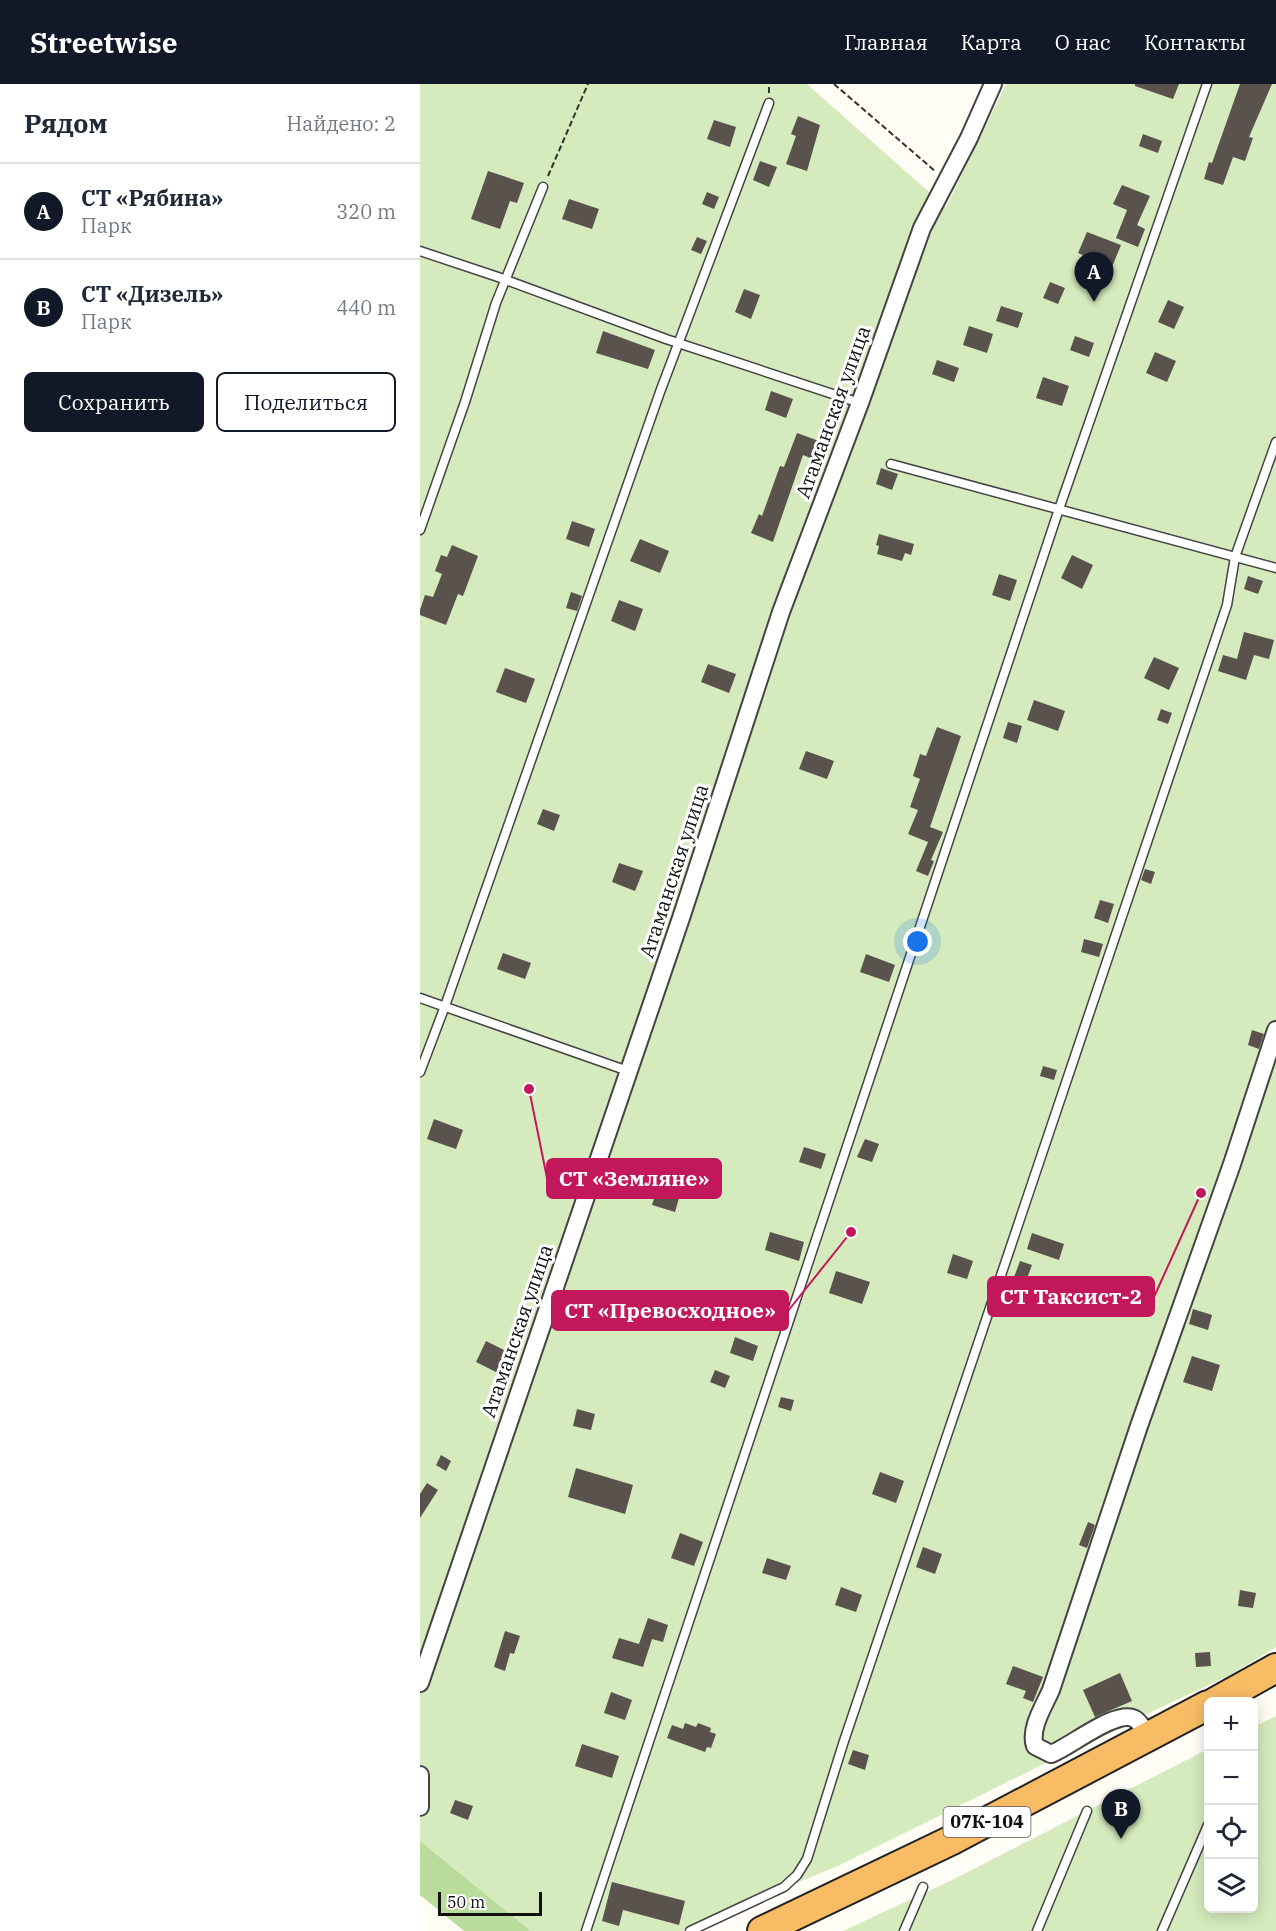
<!DOCTYPE html>
<html lang="ru">
<meta charset="utf-8">
<style>
:root{--surface:#fff;--page:#f6f6f7;--text:#1f2937;--muted:#747a83;--line:#e0e1e3;--accent:#111827}
body{margin:0;font-family:"IBM Plex Serif",serif;background:var(--page);color:var(--text)}
.controls{position:absolute;right:18px;bottom:18px;display:grid;overflow:hidden;border-radius:9px;box-shadow:0 3px 15px #0003}
.controls button{width:54px;height:54px;display:grid;place-items:center;padding:0;border:0;border-bottom:2px solid var(--line);background:var(--surface);color:var(--text);font:30px sans-serif}
.scale{position:absolute;left:18px;bottom:15px;width:104px;box-sizing:border-box;padding-left:6px;border:3px solid #111;border-top:0;font-size:16px;line-height:21px;white-space:nowrap;color:#111;-webkit-text-stroke:4px #fff;paint-order:stroke}
.you{position:absolute;left:498px;top:858px;width:21px;height:21px;margin:-15px;border:4px solid #fff;border-radius:50%;background:#1a73e8;box-shadow:0 0 0 9px #1a73e833}
.badge{display:grid;place-items:center;width:39px;height:39px;border-radius:50%;background:var(--accent);color:#fff;font-size:20px;font-weight:700}
.pin{position:absolute;translate:-50% -50px;filter:drop-shadow(0 2px 3px #0008)}
.pin::after{content:'';position:absolute;top:32px;width:21px;height:18px;background:inherit;clip-path:polygon(0 0,100% 0,50% 100%)}
.list{margin:0;padding:0;list-style:none}
h2{display:flex;justify-content:space-between;align-items:center;height:78px;margin:0;padding:0 24px;font-size:26px}
h2 small{font-size:20px;font-weight:400;color:var(--muted)}
.list li{display:grid;grid-template-columns:39px 1fr auto;gap:18px;align-items:center;box-sizing:border-box;height:96px;padding:0 24px;border-top:2px solid var(--line)}
.list b{display:block;font-size:22px;white-space:nowrap}
.list p{margin:0;font-size:20px;white-space:nowrap;color:var(--muted)}
.list em{font-size:20px;font-style:normal;color:var(--muted)}
.actions{display:flex;gap:12px;padding:18px 24px}
.actions a{flex:1;padding:14px 0;border:2px solid var(--accent);border-radius:9px;text-align:center;font-size:21px;color:var(--accent)}
.actions .main{background:var(--accent);color:#fff}
.icon{flex:none;width:33px;height:33px;fill:none;stroke:currentColor;stroke-width:2;stroke-linecap:round;stroke-linejoin:round}
.map{position:relative;flex:none;width:856px;height:1847px;overflow:hidden}
header{display:flex;align-items:center;gap:36px;box-sizing:border-box;height:84px;padding:0 30px;background:var(--accent);color:#fff}
header strong{font-size:28px}
nav{display:flex;gap:33px;margin-inline-start:auto;font-size:21px}
main{display:flex}
aside{flex:1;background:var(--surface)}
.map>svg:first-child{display:block}
</style>
<header>
<strong>Streetwise</strong>
<nav><a>Главная</a><a>Карта</a><a>О нас</a><a>Контакты</a></nav>
</header>
<main>
<aside>
<h2>Рядом<small>Найдено: 2</small></h2>
<ul class="list">
<li><span class="badge">A</span><div><b>СТ «Рябина»</b><p>Парк</p></div><em>320 m</em></li>
<li><span class="badge">B</span><div><b>СТ «Дизель»</b><p>Парк</p></div><em>440 m</em></li>
</ul>
<div class="actions"><a class="main">Сохранить</a><a>Поделиться</a></div>
</aside>
<div class="map">
<svg width="856" height="1847" viewBox="0 0 856 1847">
<rect width="100%" height="100%" fill="#fffdf5"/>
<!-- green -->
<path fill="#d5ebbd" d="M0,0h387l139,123 60,-123h270v1563l-48,29 -122,57 -266,132 -159,66h-150l-111,-90z
M856,1632v215h-433l107,-50 258,-132v159h46v-181z"/>
<!-- forest -->
<path fill="#b9dc9c" d="M0,1757l111,90h-67l-44,-36z"/>
<!-- building -->
<path fill="#5a524d" d="M715,0h44l-6,15 -38,-13z
M820,0h32l-23,53 4,1 -8,23 -12,-4 -10,28 -19,-6 5,-17 3,1z
M378,32l22,9 -13,46 -21,-7 10,-28 -5,-2z
M294,36l22,7 -6,20 -23,-8z
M723,50l19,7 -4,12 -19,-7z
M340,77l17,6 -8,20 -16,-7z
M68,87l36,12 -7,20 -7,-2 -10,28 -29,-10z
M702,101l28,11 -13,29 8,4 -7,18 -22,-9 11,-28 -14,-6z
M287,108l12,5 -5,12 -12,-5z
M149,115l30,10 -7,20 -30,-10z
M667,148l34,13 -9,22 -34,-14z
M277,153l10,4 -6,13 -10,-4z
M630,198l15,6 -7,16 -15,-6z
M324,205l16,6 -9,24 -16,-7z
M748,216l16,7 -10,22 -16,-7z
M581,222l22,7 -5,15 -22,-7z
M549,242l24,8 -6,19 -24,-8z
M183,247l52,19 -7,19 -52,-16z
M655,252l19,7 -5,14 -19,-7z
M735,268l21,9 -9,21 -21,-9z
M517,276l22,8 -5,14 -22,-8z
M623,293l26,9 -7,20 -26,-8z
M351,307l22,8 -7,19 -21,-8z
M377,349l22,8 -6,18 -10,-4 -30,87 -22,-9 8,-19 3,2 18,-50 4,1z
M461,384l17,6 -6,16 -16,-6z
M152,437l23,8 -6,18 -23,-8z
M459,450l35,10 -3,11 -6,-2 -3,8 -25,-7 2,-8 -3,-1z
M220,455l29,12 -9,22 -30,-12z
M32,461l26,11 -15,40 -5,-2 -12,31 -26,-10v-5l5,-15 8,2 9,-23 -7,-3 6,-16 6,2z
M652,471l21,10 -11,24 -21,-11z
M579,490l18,6 -7,21 -18,-6z
M828,492l15,5 -5,13 -14,-5z
M151,508l11,4 -5,15 -11,-3z
M199,516l24,9 -8,22 -24,-10z
M824,548l30,8 -5,19 -15,-4 -8,25 -28,-9 5,-16 14,4z
M734,573l25,11 -10,22 -25,-12z
M288,580l28,10 -7,19 -28,-11z
M85,584l30,11 -9,24 -30,-11z
M614,616l31,11 -7,20 -31,-11z
M741,625l11,4 -4,11 -11,-4z
M588,638l14,4 -5,17 -14,-5z
M517,643l24,9 -31,91 13,5 -12,28 3,1 -6,15 -12,-5 12,-29 -20,-8 10,-24 -8,-3 10,-28 -7,-3 7,-22 6,2z
M386,667l28,10 -7,18 -28,-10z
M123,725l17,6 -6,16 -17,-7z
M199,779l24,8 -8,20 -23,-9z
M725,785l10,3 -4,12 -10,-4z
M680,816l14,4 -6,19 -14,-5z
M664,855l19,5 -4,13 -18,-5z
M83,869l28,10 -6,16 -28,-10z
M446,870l29,11 -6,17 -29,-10z
M832,946l12,4 -5,15 -11,-4z
M623,982l14,4 -3,10 -14,-4z
M14,1035l29,11 -7,19 -29,-10z
M445,1055l14,5 -7,18 -15,-5z
M384,1063l22,7 -5,15 -22,-7z
M257,1077l27,8 -6,20 -15,-5 -8,28 -23,-7 6,-19 11,3z
M350,1148l34,10 -5,19 -34,-11z
M612,1149l32,11 -5,16 -32,-11z
M533,1170l20,7 -6,18 -20,-6z
M600,1177l12,4 -7,19 -12,-4z
M416,1187l34,11 -8,22 -33,-11z
M773,1225l19,6 -4,15 -19,-6z
M315,1253l23,9 -5,15 -23,-8z
M66,1257l24,12 -10,21 -24,-12z
M772,1272l28,9 -8,26 -29,-9z
M295,1286l15,6 -5,12 -15,-6z
M361,1313l13,3 -3,11 -13,-4z
M157,1325l18,5 -4,16 -18,-4z
M21,1371l10,6 -5,10 -10,-6z
M156,1384l57,17 -8,29 -57,-17z
M460,1388l24,9 -8,22 -24,-9z
M7,1399l11,7 -18,28v-24z
M668,1438l7,3 -8,23 -8,-3z
M260,1449l23,9 -9,24 -23,-8z
M503,1463l19,7 -7,20 -19,-7z
M347,1474l24,8 -5,14 -24,-7z
M421,1503l21,8 -6,17 -21,-7z
M820,1506l16,3 -3,15 -15,-2z
M228,1534l20,7 -5,17 -11,-3 -9,28 -31,-9 7,-20 20,6z
M85,1547l15,5 -6,18 -4,-1 -5,18 -11,-4z
M790,1568l1,14 -15,1 -1,-14z
M593,1582l30,11 -10,25 -10,-4 3,-7 -20,-7z
M700,1589l12,28 -37,16 -12,-27z
M191,1608l21,8 -7,20 -21,-7z
M265,1639l11,4 2,-4 13,5 -1,4 6,2 -5,14 -4,-1 -2,5 -38,-14 5,-13 11,4z
M162,1660l37,12 -7,22 -37,-12z
M433,1666l16,5 -4,15 -17,-6z
M35,1716l18,6 -5,14 -18,-7z
M192,1798l73,19 -6,24 -56,-15 -4,16 -17,-5z"/>
<g fill="none" stroke-linecap="round" stroke-linejoin="round">
<!-- service casing -->
<g stroke="#444" stroke-width="11">
<path id="service" d="M0,167l78,26 168,62 194,64
M471,380l385,104
M0,446l45,-128 31,-99 47,-116
M0,914l208,73
M0,988l25,-66 215,-614 109,-289
M166,1847l473,-1422 148,-425
M270,1847l94,-44 13,-12 10,-16 36,-115 384,-1139 8,-48 41,-115
M484,1847l19,-44
M617,1847l50,-120
M742,1847l46,-106"/>
</g>
<!-- minor casing -->
<g stroke="#444" stroke-width="20">
<path id="minor" d="M0,1599l261,-765 100,-306 79,-209 62,-175 47,-90 24,-54
M729,1653c-4,-6 -8,-14 -14,-18 -18,-11 -65,28 -84,35l-16,-8c-6,-17 9,-40 16,-56l88,-264 93,-262 44,-134
M0,1691v32"/>
</g>
<!-- trunk casing -->
<g stroke="#222" stroke-width="32">
<path id="trunk" d="M795,1618l61,-34
M342,1847l190,-91 256,-135"/>
</g>
<!-- path -->
<path stroke="#333" stroke-width="2" stroke-dasharray="6 3" stroke-linecap="butt" d="M414,0l101,87
M349,9v-9
M128,92l40,-92"/>
<!-- service -->
<use href="#service" stroke="#fff" stroke-width="8"/>
<!-- minor -->
<use href="#minor" stroke="#fff" stroke-width="16"/>
<!-- trunk -->
<use href="#trunk" stroke="#f7bc64" stroke-width="28"/>
</g>
<g text-anchor="middle" stroke-width="6" stroke-linejoin="round" paint-order="stroke">
<!-- shield labels -->
<rect fill="#fff" stroke="#585858" stroke-width="1.5" x="523.5" y="1723" width="87" height="30" rx="4.5"/>
<g font-size="18" font-weight="bold" fill="#111">
<text x="567" y="1744">07К-104</text>
</g>
<!-- street labels -->
<g font-size="20" fill="#111" stroke="#fff">
<text transform="translate(413 328) rotate(-70)" y="7">Атаманская улица</text>
<text transform="translate(254 787) rotate(-72)" y="7">Атаманская улица</text>
<text transform="translate(97 1247) rotate(-71)" y="7">Атаманская улица</text>
</g>
</g>
<!-- callouts -->
<path fill="none" stroke="#c2185b" stroke-width="2" d="M109 1005L127 1094M781 1109L734 1213M431 1148L368 1227"/>
<g fill="#c2185b" stroke="#fff" stroke-width="2">
<circle cx="109" cy="1005" r="6"/>
<circle cx="781" cy="1109" r="6"/>
<circle cx="431" cy="1148" r="6"/>
</g>
<g fill="#c2185b" stroke="#c2185b" stroke-width="2">
<rect x="127" y="1075" width="174" height="39" rx="6"/>
<rect x="568" y="1193" width="166" height="39" rx="6"/>
<rect x="132" y="1207" width="236" height="39" rx="6"/>
</g>
<g font-size="21" text-anchor="middle" font-weight="bold" fill="#fff">
<text x="214" y="1102">СТ «Земляне»</text>
<text x="651" y="1220">СТ Таксист-2</text>
<text x="250" y="1234">СТ «Превосходное»</text>
</g>
</svg>
<div class="controls">
<button>+</button>
<button>−</button>
<button><svg class="icon" aria-label="locate" viewBox="0 0 24 24"><circle cx="12" cy="12" r="6"/><path d="M12 2v4M12 18v4M2 12h4M18 12h4"/></svg></button>
<button><svg class="icon" aria-label="layers" viewBox="0 0 24 24"><path d="M12 4l9 5-9 5-9-5zM3 14l9 5 9-5"/></svg></button>
</div>
<div class="scale">50 m</div>
<div class="you"></div>
<div class="pin badge" style="left:674px;top:218px">A</div>
<div class="pin badge" style="left:701px;top:1755px">B</div>
</div>
</main>
